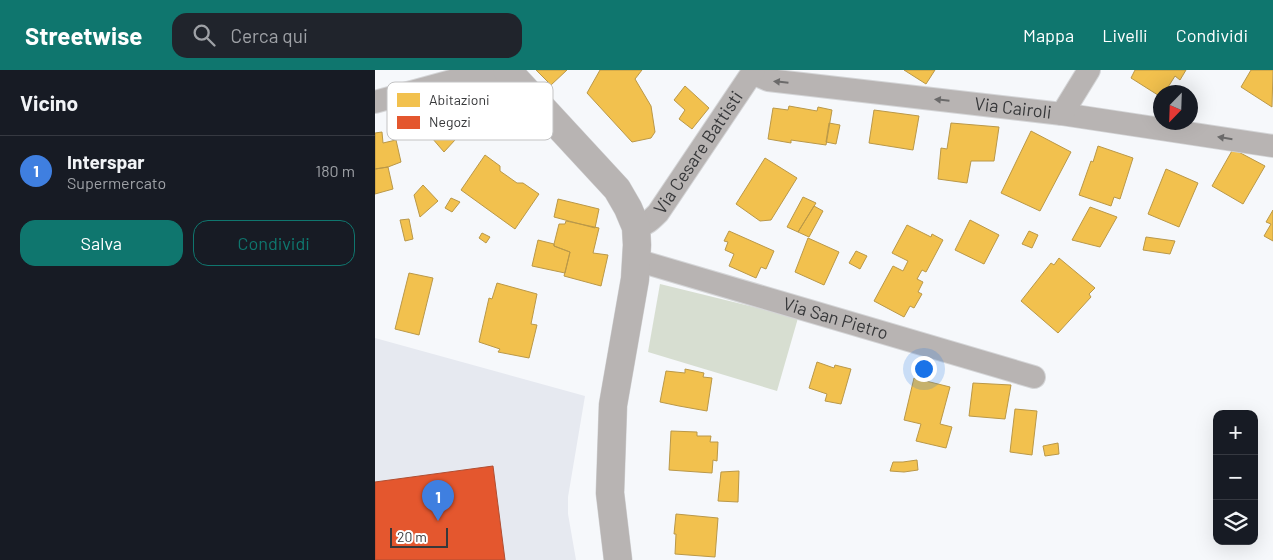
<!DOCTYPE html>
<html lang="it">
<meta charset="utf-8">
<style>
:root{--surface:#171b24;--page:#20242c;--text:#f1f3f6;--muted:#9ea1a6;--line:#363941;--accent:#0f766e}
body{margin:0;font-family:Barlow,sans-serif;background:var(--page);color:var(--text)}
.controls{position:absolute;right:15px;bottom:15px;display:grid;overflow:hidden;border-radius:10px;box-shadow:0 5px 20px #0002}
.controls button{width:45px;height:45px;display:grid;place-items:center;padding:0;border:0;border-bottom:1px solid var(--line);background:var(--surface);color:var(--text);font:25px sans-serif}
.compass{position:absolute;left:778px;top:15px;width:45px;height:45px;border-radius:50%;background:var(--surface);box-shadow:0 5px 20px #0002;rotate:203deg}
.scale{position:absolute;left:15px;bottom:12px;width:58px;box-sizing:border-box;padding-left:5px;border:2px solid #37383a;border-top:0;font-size:14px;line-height:18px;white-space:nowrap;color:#37383a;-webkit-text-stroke:4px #fff;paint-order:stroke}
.you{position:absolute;left:548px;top:298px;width:18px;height:18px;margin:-12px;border:4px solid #fff;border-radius:50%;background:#1a73e8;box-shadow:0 0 0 8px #1a73e833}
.badge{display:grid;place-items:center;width:32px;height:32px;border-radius:50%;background:var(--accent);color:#fff;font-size:16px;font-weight:700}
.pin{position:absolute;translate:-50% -41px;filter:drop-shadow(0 1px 2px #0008)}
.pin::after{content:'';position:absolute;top:26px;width:18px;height:15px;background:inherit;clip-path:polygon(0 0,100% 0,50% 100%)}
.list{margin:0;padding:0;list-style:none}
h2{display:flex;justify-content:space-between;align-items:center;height:65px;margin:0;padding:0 20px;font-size:21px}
h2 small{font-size:16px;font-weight:400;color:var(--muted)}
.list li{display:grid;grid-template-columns:32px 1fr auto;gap:15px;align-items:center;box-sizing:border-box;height:70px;padding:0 20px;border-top:1px solid var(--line)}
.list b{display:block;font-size:19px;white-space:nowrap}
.list p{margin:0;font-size:16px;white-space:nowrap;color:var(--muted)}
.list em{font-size:16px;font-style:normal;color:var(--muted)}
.actions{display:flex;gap:10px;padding:15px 20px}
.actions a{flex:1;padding:11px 0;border:1px solid var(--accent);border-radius:15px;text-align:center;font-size:18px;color:var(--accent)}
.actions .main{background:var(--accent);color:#fff}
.icon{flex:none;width:28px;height:28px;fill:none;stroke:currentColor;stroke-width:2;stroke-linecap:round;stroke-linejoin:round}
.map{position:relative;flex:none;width:898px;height:490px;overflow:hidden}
header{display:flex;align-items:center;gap:30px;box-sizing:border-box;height:70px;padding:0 25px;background:var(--accent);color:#fff}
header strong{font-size:24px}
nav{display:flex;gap:28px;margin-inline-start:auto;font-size:18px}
.search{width:350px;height:45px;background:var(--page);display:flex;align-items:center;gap:12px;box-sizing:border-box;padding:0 18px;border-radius:15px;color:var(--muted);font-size:19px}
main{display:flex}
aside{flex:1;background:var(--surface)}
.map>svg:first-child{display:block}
</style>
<header>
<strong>Streetwise</strong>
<div class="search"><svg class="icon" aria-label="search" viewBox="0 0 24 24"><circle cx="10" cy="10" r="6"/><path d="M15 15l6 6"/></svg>Cerca qui</div>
<nav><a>Mappa</a><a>Livelli</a><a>Condividi</a></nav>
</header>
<main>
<aside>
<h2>Vicino<small></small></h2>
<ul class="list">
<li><span class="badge" style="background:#3f7fe0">1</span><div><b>Interspar</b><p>Supermercato</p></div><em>180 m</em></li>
</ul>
<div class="actions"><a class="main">Salva</a><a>Condividi</a></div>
</aside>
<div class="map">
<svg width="898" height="490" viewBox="0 0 898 490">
<rect width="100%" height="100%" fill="#f6f8fb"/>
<!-- built -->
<path fill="#e6e9f0" d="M0,268l210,58 -17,101v17l8,46h-201z"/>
<!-- green -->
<path fill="#d7ded1" d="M285,214l138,34 -21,73 -129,-39z"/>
<!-- homes -->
<path fill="#f2c14e" stroke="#ba9848" d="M161,0h31l-16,15z
M225,0h42l-7,9 16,27 4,26 -4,6 -19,4 -45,-49z
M529,0h31l-9,14z
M760,0h51l-6,10 -5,-4 -10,16h-4v5l-30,-19z
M876,0h22l-1,37 -31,-20z
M310,16l24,22 -17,21 -13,-10 6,-9 -11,-10z
M414,36l28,5 1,-4 14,3 -6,35 -35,-5v3l-23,-4 5,-31 15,2z
M499,40l45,6 -6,34 -44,-7z
M58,43l22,27 -11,12 -24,-28z
M454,53l11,2 -4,19 -10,-2z
M576,53l48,4 -5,34h-23l-4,22 -29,-4 3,-31 6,1z
M656,61l40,21 -31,59 -39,-18z
M7,62l1,11 13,-3 5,22 -13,5 -13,2v-36z
M723,76l35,12 -13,41 -6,-2 -3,9 -32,-11 12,-34 2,1z
M858,79l32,17 -22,38 -31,-18z
M110,85l15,11v5l17,12h6l16,11 -24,35 -54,-39z
M390,88l32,20 -26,42 -11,1 -24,-17z
M13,97l5,22 -18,5v-25z
M791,99l32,14 -19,44 -31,-13z
M48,115l15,16 -18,16 -6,-22z
M428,127l13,6 -18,29 -11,-5z
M76,128l9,4 -8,10 -7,-4z
M183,129l41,10 -4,19 -41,-11z
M439,136l9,5 -14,26 -11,-5z
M715,137l27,10 -17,30 -28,-7z
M898,140v31l-9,-5 7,-12 -5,-2z
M34,149l4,20 -8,2 -5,-21z
M595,150l29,15 -15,29 -29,-14z
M191,151l33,7 -6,25 15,2 -7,31 -37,-10 6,-24 -16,-6v-2l5,-20h6z
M532,155l24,12 1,-3 11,6 -17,32 -4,-2 -5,9 6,3 -5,10 4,2 -8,14 -4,-2 -6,11 -30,-16 19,-35 10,5 5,-10 -16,-8z
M354,161l45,20 -8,18 -5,-2 -5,11 -27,-12 5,-12 -9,-4 3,-8 -4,-1z
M654,161l9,4 -6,13 -10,-4z
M107,163l8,4 -4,6 -7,-5z
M771,167l29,4 -5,13 -27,-4z
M433,168l31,14 -15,33 -29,-13z
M163,170l16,4v2l16,6 -5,21 -33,-7z
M481,181l11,5 -7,13 -11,-6z
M684,188l36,30 -6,6 2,3 -33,36 -37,-32 30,-38 3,2z
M34,203l24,5 -14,57 -24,-6z
M122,213l40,11 -6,30 6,1 -8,33 -31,-6 2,-3 -21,-7 10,-44 3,1z
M442,292l17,6 1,-3 16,4 -10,35 -16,-3 2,-7 -18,-6z
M310,299l19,4 -1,4 9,1 -5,33 -28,-5 -19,-4 6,-31 19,2z
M539,308l36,9 -10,37 12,3 -6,21 -30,-7 5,-17 -17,-4z
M598,313l38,2 -6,34 -36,-3z
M640,339l22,2 -5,44 -22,-3z
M296,361l26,1v4h14l-1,6h8l-1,19 -4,-1 -1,13 -43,-3z
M683,373l1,11 -14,2 -2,-10z
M542,390l1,10 -14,2 -14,-1 3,-9h10z
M364,401l-1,31 -20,-1 3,-29z
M301,444l42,4 -3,39 -40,-3 1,-20h-2z"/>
<!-- shops -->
<path fill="#e4572e" stroke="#b04e32" d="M118,396l12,94h-130v-78z"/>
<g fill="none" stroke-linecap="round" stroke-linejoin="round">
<!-- minor casing -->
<g stroke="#d4d5d7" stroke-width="24">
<g id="minor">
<path id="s1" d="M377,3l16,7 294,34 211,32"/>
<path d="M0,32l80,-22 43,-1 9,-9"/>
<path d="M687,44l27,-44"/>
<path id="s2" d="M261,157c10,-2 15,-7 22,-14l96,-143"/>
<path id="s3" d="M261,190l398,117"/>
</g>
</g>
<!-- tertiary casing -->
<g stroke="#d4d5d7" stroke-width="29">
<path id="tertiary" d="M132,0l110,119 11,19 8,19 1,18 -2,34 -22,126 -3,88 8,67"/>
</g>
<!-- minor -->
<use href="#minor" stroke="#b8b4b3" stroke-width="22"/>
<!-- tertiary -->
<use href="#tertiary" stroke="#b8b4b3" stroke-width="28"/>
</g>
<!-- one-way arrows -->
<defs><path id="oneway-solid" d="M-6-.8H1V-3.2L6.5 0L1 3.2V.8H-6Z" transform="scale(1.25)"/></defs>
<g fill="#6b6a6a">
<use href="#oneway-solid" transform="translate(406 12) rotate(-174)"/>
<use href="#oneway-solid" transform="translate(567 30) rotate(-174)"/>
<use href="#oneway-solid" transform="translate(850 68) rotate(-171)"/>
</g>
<g text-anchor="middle" stroke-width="5" stroke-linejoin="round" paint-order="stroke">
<!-- street labels -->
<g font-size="18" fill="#37383a" stroke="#fff">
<text dy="6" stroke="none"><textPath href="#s1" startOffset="264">Via Cairoli</textPath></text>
<text dy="6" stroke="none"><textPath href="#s2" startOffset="99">Via Cesare Battisti</textPath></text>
<text dy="6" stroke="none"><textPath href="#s3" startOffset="208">Via San Pietro</textPath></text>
</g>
</g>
<!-- legend -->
<rect x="12" y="12" width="166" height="58" rx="8" fill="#fff" stroke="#c3c3c4" stroke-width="1"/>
<rect x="22" y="23" width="23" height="14" fill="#f2c14e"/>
<rect x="22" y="46" width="23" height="13" fill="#e4572e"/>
<g font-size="14" fill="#37383a">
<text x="54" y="35">Abitazioni</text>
<text x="54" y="57">Negozi</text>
</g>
</svg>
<div class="controls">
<button>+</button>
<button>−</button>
<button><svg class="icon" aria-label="layers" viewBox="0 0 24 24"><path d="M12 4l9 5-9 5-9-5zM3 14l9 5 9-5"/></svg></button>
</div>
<svg class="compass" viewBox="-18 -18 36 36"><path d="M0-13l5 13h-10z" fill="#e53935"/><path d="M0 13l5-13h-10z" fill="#9ea1a6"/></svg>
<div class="scale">20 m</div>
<div class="you"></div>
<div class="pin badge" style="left:63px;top:451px;background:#3f7fe0">1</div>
</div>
</main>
